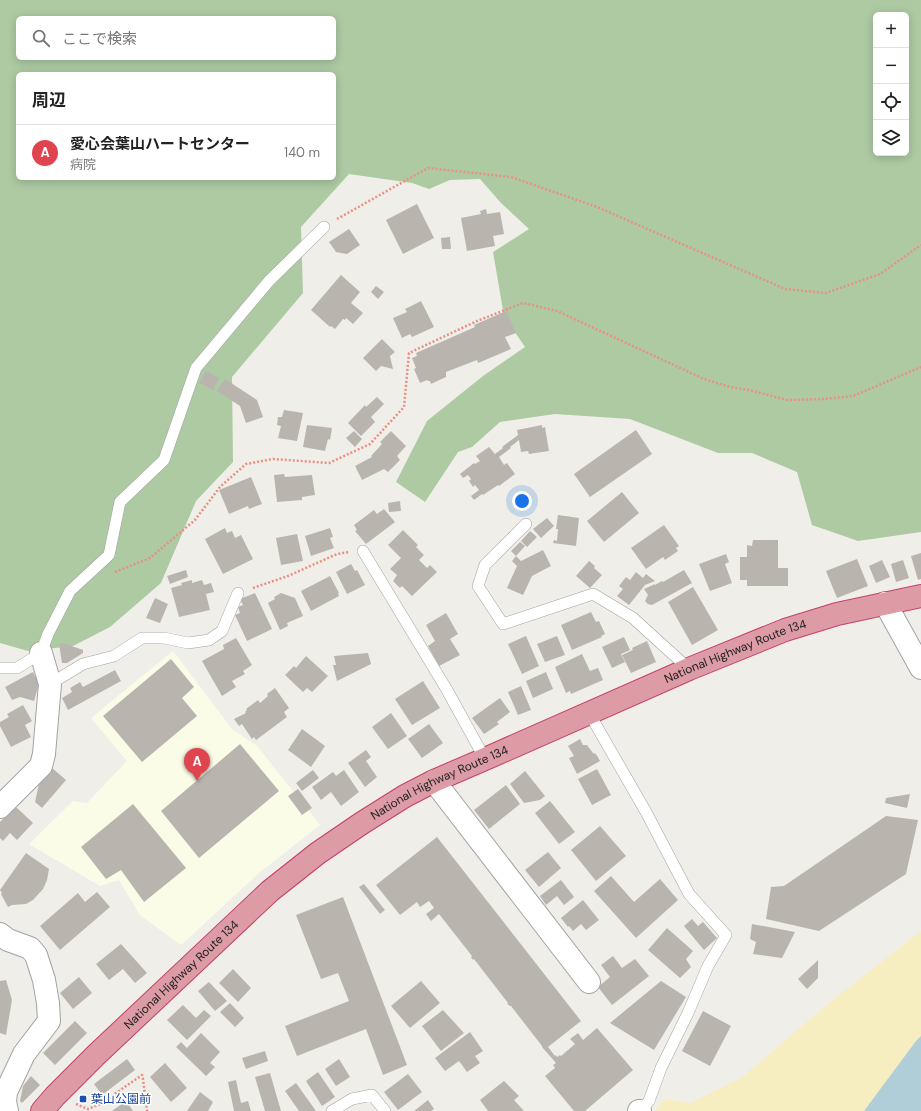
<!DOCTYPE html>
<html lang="ja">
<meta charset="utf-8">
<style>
:root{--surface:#fff;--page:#f2f2f2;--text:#222;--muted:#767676;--line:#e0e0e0;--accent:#b91f1a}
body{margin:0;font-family:"DM Sans","Noto Sans JP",sans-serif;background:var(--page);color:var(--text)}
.controls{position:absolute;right:12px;top:12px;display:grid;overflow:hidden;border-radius:6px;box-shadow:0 2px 10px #0003}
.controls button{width:36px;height:36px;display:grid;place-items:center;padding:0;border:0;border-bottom:1px solid var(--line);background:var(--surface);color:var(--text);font:20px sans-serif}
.you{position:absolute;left:522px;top:501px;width:14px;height:14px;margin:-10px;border:3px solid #fff;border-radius:50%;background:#1a73e8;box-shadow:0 0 0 6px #1a73e833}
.badge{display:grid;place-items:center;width:26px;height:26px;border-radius:50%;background:var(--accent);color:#fff;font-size:13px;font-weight:700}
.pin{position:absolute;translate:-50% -33px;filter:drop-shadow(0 1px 2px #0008)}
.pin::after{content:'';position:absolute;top:21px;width:14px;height:12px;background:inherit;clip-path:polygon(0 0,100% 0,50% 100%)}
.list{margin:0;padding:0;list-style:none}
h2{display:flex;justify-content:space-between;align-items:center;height:52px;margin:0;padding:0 16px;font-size:17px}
h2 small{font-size:13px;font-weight:400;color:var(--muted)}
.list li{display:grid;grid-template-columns:26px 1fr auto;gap:12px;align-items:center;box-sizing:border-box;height:56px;padding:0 16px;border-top:1px solid var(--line)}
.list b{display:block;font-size:15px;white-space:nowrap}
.list p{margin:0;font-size:13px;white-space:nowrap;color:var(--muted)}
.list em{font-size:13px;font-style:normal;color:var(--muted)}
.icon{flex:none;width:22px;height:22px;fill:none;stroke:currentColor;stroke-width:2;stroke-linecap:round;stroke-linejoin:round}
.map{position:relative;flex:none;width:921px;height:1111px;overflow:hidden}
.search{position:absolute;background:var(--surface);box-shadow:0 2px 10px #0003;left:16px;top:16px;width:320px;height:44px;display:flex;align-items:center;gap:10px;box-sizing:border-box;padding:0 14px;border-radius:6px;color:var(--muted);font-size:15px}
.panel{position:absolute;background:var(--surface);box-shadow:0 2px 10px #0003;left:16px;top:72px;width:320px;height:108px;border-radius:6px}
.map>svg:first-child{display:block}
</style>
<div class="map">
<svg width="921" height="1111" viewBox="0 0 921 1111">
<rect width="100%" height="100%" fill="#f0eee9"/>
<!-- education -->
<path fill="#fbfce7" d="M173,651l59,78 25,17 63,79 -61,48 -78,72 -41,-30 -21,-35 -19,6 -71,-42 44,-43 14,2 40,-42 -36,-43z"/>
<!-- forest -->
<path fill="#adcaa3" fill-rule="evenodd" d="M0,0h921v532l-63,9 -46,-16 -15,-53 -45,-19h-34l-88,-34 -75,-5 -55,8 -28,25 -14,5 -33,50 -29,-20 31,-61 56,-45 42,-29 -21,-31 -11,-64 36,-23 -28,-26 -21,-24 -30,1 -21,9 -17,-6 -63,-9 -48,53 2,66 -71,84 1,85 -37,39 -35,82 -51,44 -37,19 -45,5 -28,-8zM876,15h30v138h-30zM18,18h316v40h-316zM18,74h316v104h-316z"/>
<!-- sand -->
<path fill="#f6eec1" d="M921,931v143l-34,37h-232l9,-12 26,4 51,-25 94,-80z"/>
<!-- water -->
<path fill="#b0ced8" d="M921,1036v75h-57l52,-70z"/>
<!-- building -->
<path fill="#bab4af" d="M417,204l17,34 -31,16 -17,-34z
M486,209l1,5 13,-2 4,22 -11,2 2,10 -28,5 -6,-33 20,-4 -1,-3z
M349,229l11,16 -13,9 -11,-2 -7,-10z
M450,237l1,12h-9l-1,-11z
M341,275l19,17 -9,11 12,10 -10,11 -7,-6 -1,2 -2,-1 -8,10 -4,-3 -1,1 -19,-17z
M376,286l8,6 -6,7 -7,-7z
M421,301l13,26 -22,10 -2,-3 -8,4 -9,-20 14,-6 -2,-3z
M506,311l10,22 -11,4 6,12 -33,14 -1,-3 -31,12v5l-15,7 -1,-3h-2l-1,-1 -7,3 -6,-14 2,-1 -4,-10 5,-2 -1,-3 59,-26 -1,-2z
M382,339l13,13 -5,4 3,13 -12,-3 -5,5 -13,-13z
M206,371l13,7 -6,12 -14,-7z
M225,379l32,21 6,17 -17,6 -6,-17 -23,-15z
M377,397l7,7 -13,13 4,5 -14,14 -13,-13 17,-18 1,2z
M284,410l19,3 -6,28 -19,-3 3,-12 -4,-1 1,-8h4z
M307,425l25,3 -2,12 -2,-1 -3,12 -22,-4z
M542,425v3l3,-1 4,24 -20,3 -1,-3 -7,1 -2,-12 -9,7 1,1 -12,9 5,8 3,-2 8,11 -16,12 -1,-1 -15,10 -1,-1 -8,6 -3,-4 8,-6 -4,-5 -2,2 -4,-6 2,-2 -3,-4 -5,3 -3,-4 14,-11 1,1 5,-3 -4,-5 13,-9 6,7 8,-6 -1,-1 16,-12 -1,-5z
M636,430l16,24 -62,43 -16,-23z
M354,431l8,8 -7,8 -9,-9z
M391,431l15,15 -9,10 3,4 -12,12 -4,-3 -22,11 -7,-14 17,-9 -1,-1 11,-12 -2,-2z
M284,474l1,3 27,-2 3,20 -13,2v3l-25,2 -3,-27z
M251,477l11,27 -13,5 -1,-3 -19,8 -10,-24z
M622,492l17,21 -35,29 -17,-21z
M400,501l1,10 -12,1 -1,-9z
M384,509l11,13 -29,22 -11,-13 2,-1 -3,-5 20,-15 3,4z
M558,515l21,3 -3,28 -23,-3 1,-3 3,1 1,-12h-2z
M547,518l7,8 -13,12 -8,-9z
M664,525l15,21 -3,2 2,3 -13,9 -2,-3 -17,12 -15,-21z
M225,528l2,5 5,-2 3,7 6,-3 12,24 -30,15 -18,-35z
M330,528l3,9 -3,1 4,10 -23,8 -6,-20z
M403,530l15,15 -2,2 8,8 -5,5 8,8 3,-3 7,7 -25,24 -10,-10 -2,2 -7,-7 4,-6 -7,-6 11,-11 -13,-13z
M530,531l7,6 -10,10 -6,-6z
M297,534l6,27 -22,4 -5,-27z
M753,540h25v28h10v18h-41v-6h-7v-23h7v-12l5,1z
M520,542l5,4 -9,10 -5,-5z
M543,550l8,16 -19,10 -9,19 -16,-7 10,-22 -5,-5 4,-5 5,5z
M921,553v26l-3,1 -7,-24z
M726,554l3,8 -4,2 7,19 -22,8 -11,-27z
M857,559l11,27 -31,12 -11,-27z
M882,560l8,17 -14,6 -7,-17z
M903,560l6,18 -13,4 -5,-18z
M589,561l6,5 -1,2 8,7 -12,13 -14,-12z
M351,564l4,7 2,-1 8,15 -18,9 -11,-22z
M186,570l2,7 -18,7 -3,-8z
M684,570l8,13 -40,22 -4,-1 -3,-3 3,-6 -4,-6 11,-5v1l7,-4 1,1z
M636,572l7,6 3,-4 9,7 -10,4 -16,20 -12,-9 6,-7 -4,-3 7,-9 4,3z
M330,576l9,17h-1l1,3 -28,15 -10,-20z
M192,580v3l10,-3 2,5 7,-2 3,9 -8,2 4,16 -31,7 -8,-29 11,-3 -1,-2z
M693,587l25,43 -26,15 -24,-43z
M255,593l17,36 -25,12 -12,-26 5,-2 -2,-6 5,-2 -3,-6z
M281,593l14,5 8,18 -16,7 1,3 -8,4 -12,-27 7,-4 -1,-2z
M155,598l13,6 -8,19 -14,-5z
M591,612l5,10 3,-1 6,13 -4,2 1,1 -30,13 -11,-25z
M446,613l12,21 -8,5 10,16 -21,11 -11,-20 7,-5 -9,-16z
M526,636l13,30 -17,8 -14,-30z
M557,636l8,19 -20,7 -8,-18z
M624,637l6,13 -9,4 4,8 -13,6 -10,-21z
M236,638l16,27 -9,6 2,3 -13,7 4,6 -14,9 -20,-35 22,-12 -1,-4z
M647,641l9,21 -25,11 -9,-18 11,-5 -1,-2z
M63,643l20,7v3l-16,10h-5l-3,-19z
M368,653l3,11 -34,17 -4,-16h3l-2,-9z
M582,654l8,17 8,-3 5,12 -32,14 -1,-3 -4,2 -11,-26z
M306,656l22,20 -16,16 -5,-4 -4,4 -18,-17 9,-9 2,2z
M171,659l23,28 -12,11 15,18 -55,46 -39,-46z
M115,670l6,11 -53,29 -6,-12 10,-6 -2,-4 10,-6 3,5z
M33,672l7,14 -2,1 -4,14 -14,-4 -8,3 -7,-13z
M546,672l7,17 -20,9 -7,-17z
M423,681l17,27 -28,17 -17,-26z
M521,686l10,24 -13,5 -10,-23z
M275,688l14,20 -5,4 3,5 -31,23 -2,-3 -2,2 -10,-15 -3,2 -5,-7 12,-6 -1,-1 2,-2 -1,-1 12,-9 2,3 8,-7 -1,-2z
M500,698l10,14 -13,10 2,2 -15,10 -12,-16z
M23,705l9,16 -7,4 6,12 -20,10 -11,-21v-4l9,-5 -2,-3z
M391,713l16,23 -19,13 -16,-22z
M429,724l14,19 -21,15 -14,-19z
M302,729l23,17 -14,21 -23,-17z
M580,739l3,6h4l6,8 3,1 4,7 -23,13 -8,-16 5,-2 -6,-10z
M240,744l39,47 -80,67 -38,-47z
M366,750l5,7 -5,4 11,16 -12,10 -17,-24z
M51,767l15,13 -24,28 -7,-6 5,-23z
M597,769l14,26 -19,10 -14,-26z
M313,770l6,8 -17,13 -6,-8z
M344,770l15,22 -18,14 -10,-14 -10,8 -9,-13 21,-15 3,4z
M525,771l20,25 -5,4 -16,3 -14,-19z
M506,785l14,19 -31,25 -15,-19z
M298,789l14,19 -10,7 -14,-19z
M910,794l-3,14 -22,-5 1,-5z
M550,801l25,31 -16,12 -24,-31z
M133,804l53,64 -42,34 -23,-32 -15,9 -25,-32z
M15,806l18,17 -16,17 -7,-7 -7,8 -3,-3v-16z
M886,816l32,4 -12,54 -87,57 -53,-12 5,-32 13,-1z
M600,826l26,30 -30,25 -25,-31z
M437,837l144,184 -33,26 7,9 1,-1 1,2 3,-2 1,1 14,-12 -5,-5 8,-6 5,7 14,-12 36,42 -48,41h-11l-29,-35 10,-8 -2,-3 3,-2 -14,-16v-1l-31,-40h-1l-3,-2 1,-1 -34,-44 -1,1 -2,-3 1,-1 -33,-42 -8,7 -5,-7 8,-6 -5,-7 -9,6 -3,-5 -17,13 -24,-30z
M548,852l13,16 -22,19 -14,-17z
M26,853l23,16 -2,11 -4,9 -10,11 -7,4 -14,1 -4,2 -7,-13 1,-1 -2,-3z
M611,876l23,26 26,-23 18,21 -42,38 -42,-47z
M561,880l13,17 -10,8 -7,-9 -11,9 -6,-9z
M364,884l21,26 -5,4 -21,-27z
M97,892l13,15 -50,43 -20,-24 38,-33 7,9z
M343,897l64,168 -24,10 -17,-46 -69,27 -12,-30 64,-25 -11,-28 -17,6 -25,-64z
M583,900l16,20 -13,10 -5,-6 -8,7 -4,-5 -1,1 -7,-9z
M692,919l6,7 5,-4 14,16 -13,12 -20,-24z
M752,924l43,8 -13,26 -29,-4 3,-12 -6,-3z
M667,928l26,23 -7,8 5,8 -11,11 -32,-28z
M121,944l26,29 -12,10 -12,-14 -14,11 -13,-16z
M613,956l9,12 13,-9 14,17 -37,29 -14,-18 12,-10 -9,-12z
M818,960v18l-11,11 -9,-10z
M233,969l18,19 -13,14 -19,-19z
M79,977l13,16 -19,16 -13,-16z
M6,980l6,20 -6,35 -6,-2v-52z
M421,981l19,22 -30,25 -19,-22z
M661,981l25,16 -32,53 -44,-27z
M209,982l18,19 -12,10 -17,-20z
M230,1003l14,15 -9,9 -15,-15z
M183,1005l13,13 8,-8 7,6 -24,24 -20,-20z
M443,1010l21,23 -23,18 -19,-25z
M703,1011l28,15 -21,40 -28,-15z
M75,1021l12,12 -32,32 -12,-12z
M470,1032l13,19 -8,5 5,7 -13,9 -8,-11 -14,10 -10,-13z
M201,1033l19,19 -10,11 5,4 -9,9 -30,-29 5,-5 6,6z
M265,1051l3,10 -22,8 -4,-11z
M127,1059l8,11 -33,25 -8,-11z
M339,1059l11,18 -14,9 -11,-17z
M165,1063l22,25 -16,14 -21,-25z
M318,1072l17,25 -13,9 -16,-25z
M270,1073l11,38h-16l-10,-34z
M408,1074l14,18 -24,18 -14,-18z
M31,1076l9,9 -18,18 -2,-2 3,-15z
M236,1080l5,23 7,-2 3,10h-17l-6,-29z
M504,1081l15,15 -5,4 10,11h-36l-8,-11z
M296,1083l20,28h-17l-14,-20z
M200,1092l13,10 -5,9h-21z
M428,1100l6,9 -3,2h-17z
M126,1101l7,10h-21z"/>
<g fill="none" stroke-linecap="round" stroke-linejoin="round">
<!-- lane casing -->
<g stroke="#a2a2a2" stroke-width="12">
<path id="lane" d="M526,524l-41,41 -7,21 25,38 90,-30 40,24 56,51
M363,551l84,139 38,69
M0,668h17l24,-15 7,-19 22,-43 39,-36 11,-53 44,-42 32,-92 73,-87 55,-54
M50,684l33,-20 31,-8 28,-18h22l24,5 21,-3 13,-9 16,-38
M589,713l57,99 43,82 37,41 -18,31 -20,47 -27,55 -12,33 -9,10
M332,1111l20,-12 20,-4 13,16"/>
</g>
<!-- street casing -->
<g stroke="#a2a2a2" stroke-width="24">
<path id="street" d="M885,603l36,65
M434,781l155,201
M0,807l41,-41 3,-12 6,-70 -9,-31
M0,934l8,6 22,8 6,7 8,25 4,23 1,18 -25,33 -18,38 -1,10 2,9
M639,1111h1"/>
</g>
<!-- highway casing -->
<g stroke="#c63f68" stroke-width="24">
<g id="highway">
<path id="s1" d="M42,1111l13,-15 41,-41 174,-164 48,-38 44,-30 43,-27 29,-15 51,-22 204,-90 96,-39 52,-16 84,-18"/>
</g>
</g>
<!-- path -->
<path stroke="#e99082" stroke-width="2.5" stroke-dasharray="2 2" stroke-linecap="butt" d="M337,219l91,-51 83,9 86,30 188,82 41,4 54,-19 41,-29
M115,572l35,-14 45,-38 25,-33 26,-23 27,-5 56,4 41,-19 34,-37 5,-54 68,-32 46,-18 34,8 147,68 26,8 19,3 38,10 36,-1 30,-3 68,-29
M253,588l35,-12 49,-22 12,-2
M76,1104l12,5 12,-5 42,-29 1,4 4,32"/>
<!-- lane -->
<use href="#lane" stroke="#fff" stroke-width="11"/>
<!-- street -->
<use href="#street" stroke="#fff" stroke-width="22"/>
<!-- highway -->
<use href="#highway" stroke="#dd9ca5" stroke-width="22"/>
</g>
<!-- markers -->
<rect fill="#1a4fb4" stroke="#fff" stroke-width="1.5" x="79" y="1095" width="8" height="8" rx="2"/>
<g text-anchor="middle" stroke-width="3" stroke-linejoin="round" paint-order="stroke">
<!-- street labels -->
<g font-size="12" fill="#212121" stroke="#fff">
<text dy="4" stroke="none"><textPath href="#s1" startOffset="843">National Highway Route 134</textPath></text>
<text dy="4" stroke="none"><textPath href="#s1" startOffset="519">National Highway Route 134</textPath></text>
<text dy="4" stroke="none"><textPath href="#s1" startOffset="195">National Highway Route 134</textPath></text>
</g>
<!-- transit labels -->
<g font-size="12" fill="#164399" stroke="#fff" text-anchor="start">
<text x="91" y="1103">葉山公園前</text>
</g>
</g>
</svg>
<div class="controls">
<button>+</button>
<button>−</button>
<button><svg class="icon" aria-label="locate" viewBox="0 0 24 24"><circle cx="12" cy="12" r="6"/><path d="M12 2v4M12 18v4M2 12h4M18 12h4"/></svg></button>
<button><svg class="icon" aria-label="layers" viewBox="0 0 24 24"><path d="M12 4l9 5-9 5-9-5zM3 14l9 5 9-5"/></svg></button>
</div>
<div class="you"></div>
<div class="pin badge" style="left:197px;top:781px;background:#e0444e">A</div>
<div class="search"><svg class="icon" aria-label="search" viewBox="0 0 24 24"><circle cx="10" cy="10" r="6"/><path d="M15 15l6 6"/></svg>ここで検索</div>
<section class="panel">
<h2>周辺<small></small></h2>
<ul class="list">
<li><span class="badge" style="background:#e0444e">A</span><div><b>愛心会葉山ハートセンター</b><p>病院</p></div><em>140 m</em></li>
</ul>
</section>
</div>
